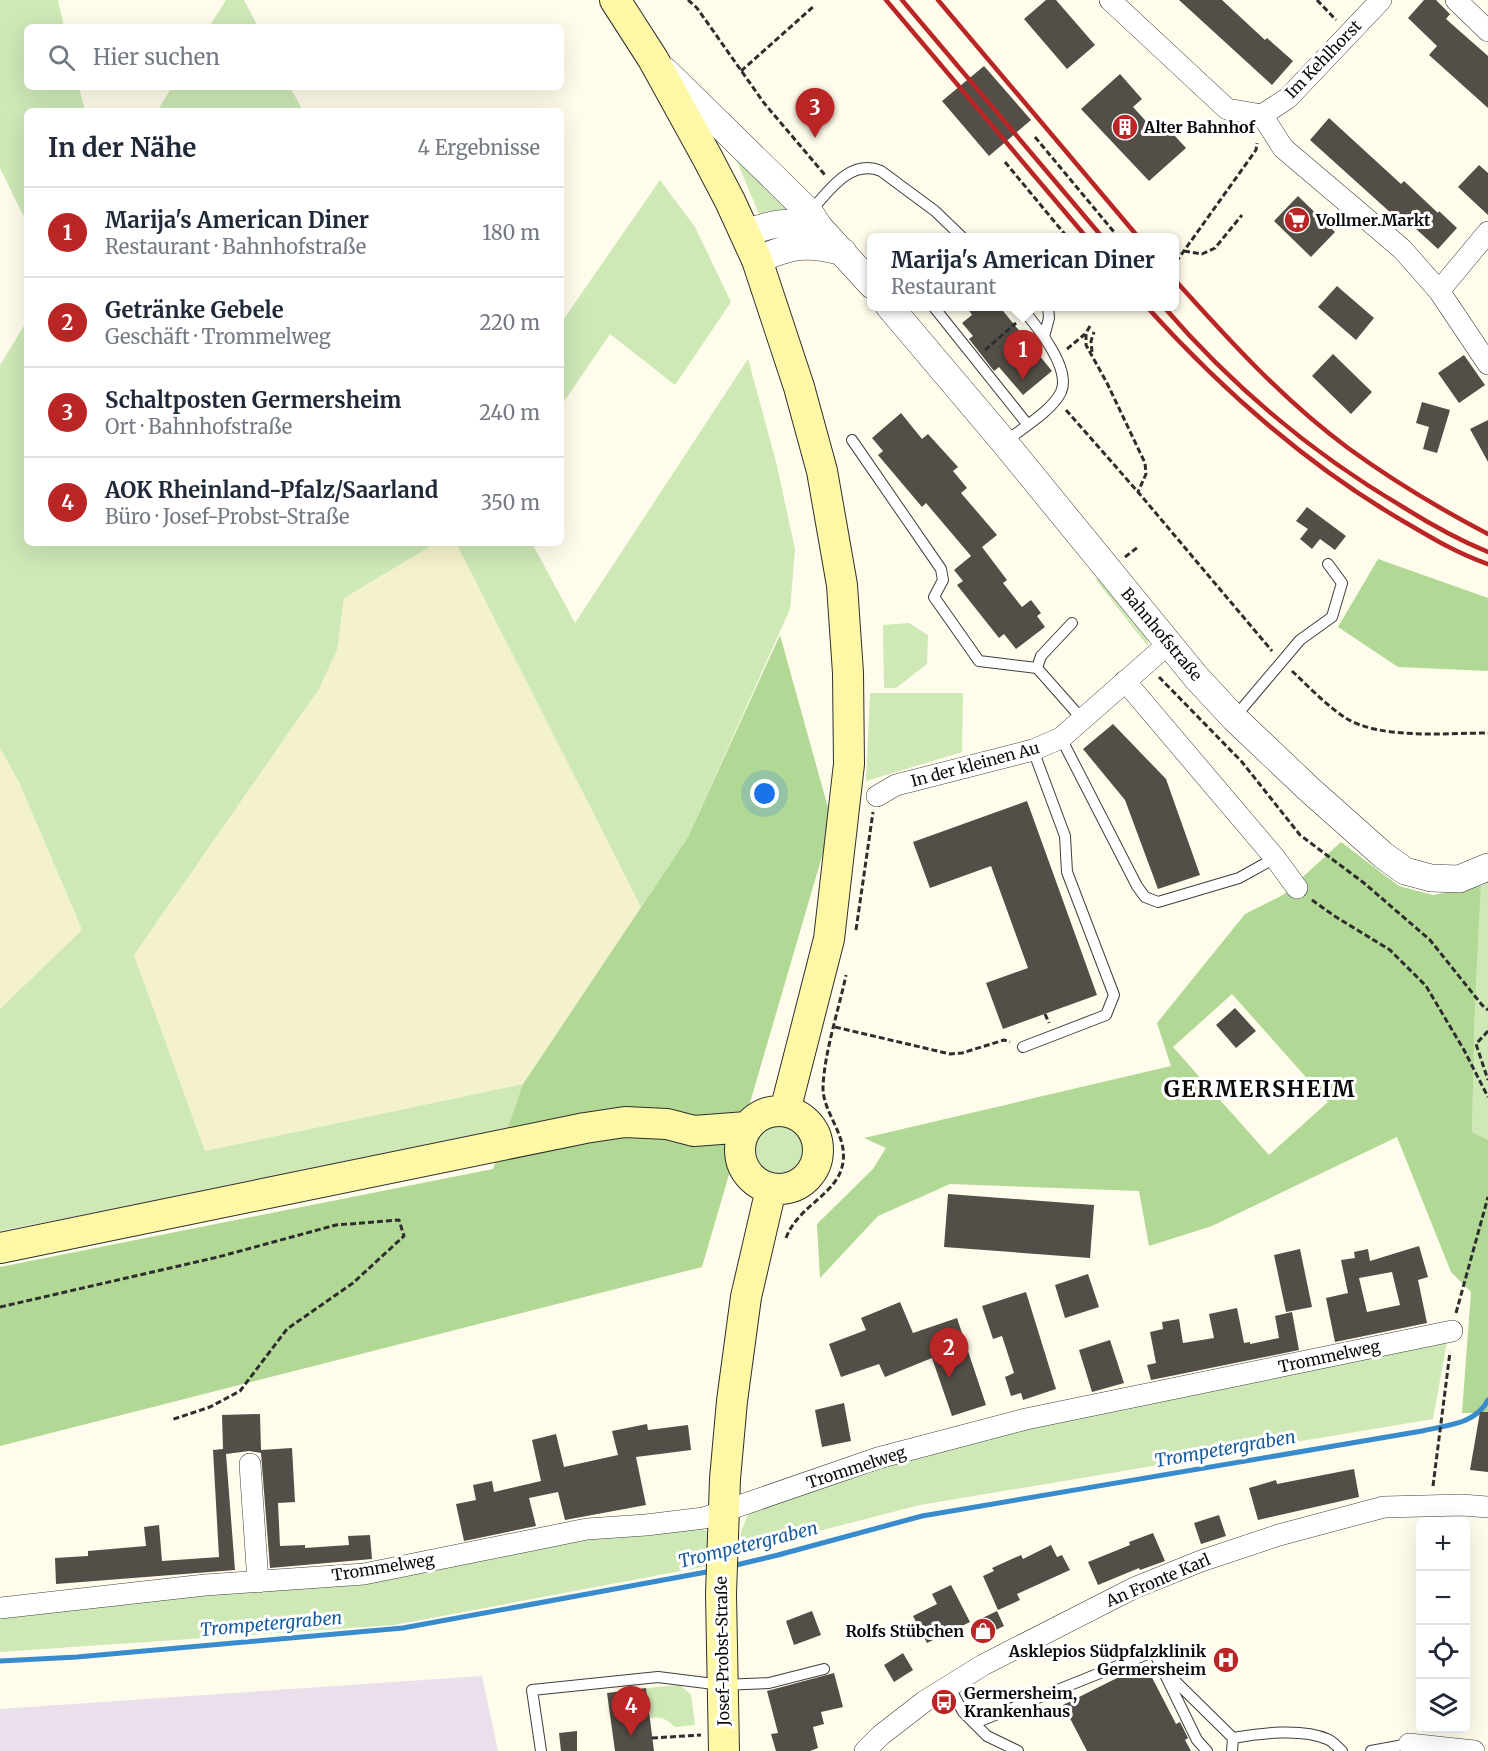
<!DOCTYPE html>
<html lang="de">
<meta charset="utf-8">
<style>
:root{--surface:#fff;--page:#f6f6f7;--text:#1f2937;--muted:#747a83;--line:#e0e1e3;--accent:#ba2526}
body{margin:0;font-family:Merriweather,serif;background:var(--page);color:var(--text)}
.controls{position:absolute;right:18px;bottom:18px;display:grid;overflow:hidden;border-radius:9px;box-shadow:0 6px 24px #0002}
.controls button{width:54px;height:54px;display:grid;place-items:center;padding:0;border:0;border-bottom:2px solid var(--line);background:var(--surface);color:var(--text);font:30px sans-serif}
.you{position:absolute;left:765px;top:794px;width:21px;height:21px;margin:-15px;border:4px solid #fff;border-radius:50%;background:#1a73e8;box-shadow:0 0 0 9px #1a73e833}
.badge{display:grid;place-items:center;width:39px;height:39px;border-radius:50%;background:var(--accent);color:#fff;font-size:20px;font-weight:700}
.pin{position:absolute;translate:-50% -50px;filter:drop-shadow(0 2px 3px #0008)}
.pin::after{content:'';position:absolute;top:32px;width:21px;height:18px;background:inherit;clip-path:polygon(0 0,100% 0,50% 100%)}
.popup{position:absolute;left:867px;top:233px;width:312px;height:78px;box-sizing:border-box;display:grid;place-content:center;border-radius:9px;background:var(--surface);filter:drop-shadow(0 2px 4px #0005);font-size:20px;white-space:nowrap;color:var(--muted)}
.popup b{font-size:22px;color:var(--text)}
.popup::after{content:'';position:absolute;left:50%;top:100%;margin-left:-12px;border:12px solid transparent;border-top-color:var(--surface)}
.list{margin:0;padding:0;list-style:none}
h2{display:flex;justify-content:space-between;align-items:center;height:78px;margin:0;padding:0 24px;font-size:26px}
h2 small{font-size:20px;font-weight:400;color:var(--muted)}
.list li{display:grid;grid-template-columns:39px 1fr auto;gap:18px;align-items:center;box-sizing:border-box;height:90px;padding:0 24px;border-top:2px solid var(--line)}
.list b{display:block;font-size:22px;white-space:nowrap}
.list p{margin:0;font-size:20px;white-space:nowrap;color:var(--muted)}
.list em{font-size:20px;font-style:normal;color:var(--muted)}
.icon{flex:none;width:33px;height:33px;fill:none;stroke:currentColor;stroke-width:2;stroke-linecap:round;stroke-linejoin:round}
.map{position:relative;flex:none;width:1488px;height:1751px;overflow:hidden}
.search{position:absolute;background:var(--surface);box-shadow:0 6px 24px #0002;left:24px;top:24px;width:540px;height:66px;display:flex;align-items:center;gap:15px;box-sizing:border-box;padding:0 21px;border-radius:9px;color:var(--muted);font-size:22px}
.panel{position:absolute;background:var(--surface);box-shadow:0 6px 24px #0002;left:24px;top:108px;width:540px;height:438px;border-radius:9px}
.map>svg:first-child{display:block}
</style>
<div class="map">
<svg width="1488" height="1751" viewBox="0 0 1488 1751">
<rect width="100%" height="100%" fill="#fffceb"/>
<!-- industrial -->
<path fill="#eae0eb" d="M482,1676l16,75h-498v-42z"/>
<!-- farmland -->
<path fill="#f4f2cc" d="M436,543h20l185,364 -118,177 -318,67 -71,-196 185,-266 18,-39 7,-52z
M0,748l19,34 63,149 -82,78z"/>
<!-- green -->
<path fill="#cee8b6" d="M0,0h58l6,27h-37v60h52l6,24h-58l-1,110 -26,-53z
M226,0h18l14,27h-49z
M172,87h118l13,24h-146z
M731,147l66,65 -38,2z
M660,180l35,47 36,75 -56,83 -65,-51 -49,72v-83z
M27,321v222h409l-92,55 -7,52 -18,39 -185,266 71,196 318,-67 -17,48 -506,99v-222l82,-79 -63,-148 -19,-34v-383z
M748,359l28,103 19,87 -5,60 -102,228 -47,70 -185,-364h76l43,80z
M1100,576l46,58 3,14 -53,-68z
M909,623l19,12 -1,29 -31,24h-12l-1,-63z
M870,693h93l-1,59 -96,29z
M1488,882v258l-16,-8 3,-127 6,-119z
M752 1150a27 27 0 1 1 54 0a27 27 0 1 1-54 0Z
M1448,1336l-15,83 -513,86 -179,46v-19l9,-23 258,-81z
M701,1528l6,3v35l-313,59 -394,27v-41l215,-22 373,-57z
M680,1685l11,10 4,30 -20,2c-8,-8 -14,-11 -25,-9l-4,-30z"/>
<!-- forest -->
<path fill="#b1d995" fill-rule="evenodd" d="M1378,559l110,39v73l-90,-4 -60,-40z
M780,635l52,187 -130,445 -702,179v-179l493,-98 30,-85 165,-247z
M1341,842l58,44 34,9 48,-9 -6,119 -3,127 16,8v273h-26l9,-121 -20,-20 -54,-135 -185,89 -63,20 -10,-55 -189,-7 -72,32 -58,62 -3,-54 56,-55 13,-21 -22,-10 307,-72 -14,-43 88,-109 38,-19zM1232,994l96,108 -59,53 -96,-108z"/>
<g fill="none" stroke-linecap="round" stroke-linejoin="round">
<!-- stream -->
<path stroke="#388bcc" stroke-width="5" d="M732,1566l46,-11 144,-39 500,-85c24,-6 53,-6 66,-31
M0,1661l77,-4 326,-29 309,-57"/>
</g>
<!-- building -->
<path fill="#544e48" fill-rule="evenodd" d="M1046,0h10l39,45 -28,24 -43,-50z
M1179,0h43l43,40 2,-2 26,23 -21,24z
M1424,0h12l14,14 -4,5 42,37v52l-59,-53 8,-9 -29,-28z
M984,66l47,54 -42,36 -47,-55z
M1120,74l22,25 -9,8 22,24 8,-8 23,25 -37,33 -68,-72z
M1329,118l72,66 3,-3 34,32 1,-2 18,17 -19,21 -33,-30 -3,4 -92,-83z
M1479,165l9,8v42l-30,-28z
M1298,196l37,36 -24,25 -37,-36z
M1337,286l37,32 -18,22 -38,-33z
M966,306h33l53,65 -29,24 -24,-28 -5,4 -25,-32 4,-3 -11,-13 10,-8z
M1333,354l39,38 -21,22 -39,-38z
M1464,355l21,30 -26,18 -21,-30z
M1422,402l28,8 -13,43 -14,-4 6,-22 -13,-4z
M901,413l21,26 6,-5 30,33 -5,4 14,17 -6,5 36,42 -15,12 25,33 -4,3 19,24 9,-7 10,13 -4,3 8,11 -29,22 -12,-15 -5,4 -42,-53 6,-4 -9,-11 17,-14 -45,-53 -4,4 -44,-52 5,-4 -11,-13z
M1488,420v42l-18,-33z
M1307,507l39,29 -11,14 -15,-11 -8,10 -12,-10 8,-10 -12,-8z
M1113,724l53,55 34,96 -42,14 -33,-89 -42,-51z
M1027,801l70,194 -94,34 -17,-46 42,-15 -37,-102 -61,22 -17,-46z
M1235,1008l21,23 -20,17 -20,-23z
M948,1194l146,11 -4,53 -146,-11z
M1419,1246l9,31 -10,3 9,43 -92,19 -9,-44 22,-5 -7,-33 14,-2 -1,-6 14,-3 2,12zM1392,1272l8,33 -33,7 -8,-34z
M1300,1249l12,58 -26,5 -12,-57z
M1088,1274l11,33 -34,11 -10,-33z
M1026,1292l30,97 -33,11 -2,-7 -10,3 -6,-19 9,-4 -12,-37 -9,3 -11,-33z
M900,1302l13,31 44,-15 29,87 -34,11 -20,-58 -47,19 -6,-13 -38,13 -12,-33 37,-14 -5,-12z
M1237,1308l7,35 6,-1v2l29,-6 -4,-22 17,-4 7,38 -148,30 -4,-15 9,-2 -6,-31 13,-3 -1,-7 17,-3 4,24 31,-5 -5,-24z
M1110,1340l14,43 -32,9 -13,-42z
M844,1403l7,38 -29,6 -7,-37z
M1480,1412h8v60l-18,-2z
M260,1414l1,36 31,-2 3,54 -17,1 2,43 25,-1v3l44,-3 -1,-9 22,-1 2,24 -102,9 -9,-115 -12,-2 -23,3 9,116 -179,14 -1,-26 33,-2v-5l58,-5 -2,-19 15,-2 3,36 57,-4 -6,-107 10,-1 -1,-34z
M647,1424l1,6 40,-5 3,25 -55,7 10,48 -81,15 -7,-28 -29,6 7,28 -72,15 -8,-37 20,-4 -3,-15 19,-4 2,11 47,-11 -9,-41 24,-6 8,33 54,-12 -6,-24z
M1354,1469l5,28 -101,23 -9,-32 27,-8 1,4z
M1219,1515l7,21 -25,8 -7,-21z
M1153,1533l12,28 -25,9 -1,-2 -41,17 -10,-23 42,-17 -1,-3z
M1051,1545l6,12 5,-2 8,15 -53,24 3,6 -22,10 -15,-34 11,-5 -2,-3 29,-13 2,4z
M951,1585l19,37 -43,21 -14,-27 24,-12 -5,-10z
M812,1611l9,24 -27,10 -8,-24z
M997,1611l7,15 -25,12 -7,-15z
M903,1653l10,17 -19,12 -10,-17z
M1145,1664l31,60 4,-2 8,16 -3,2 6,11h-104l-24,-46z
M834,1673l9,34 -22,5 3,12 -11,3 5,21 -8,3h-34l-5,-17 7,-1 -11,-42z
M646,1688l8,63h-39l-8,-58z
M577,1731v20h-16l-2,-18z"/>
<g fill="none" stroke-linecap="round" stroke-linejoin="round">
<!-- service casing -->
<g stroke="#3f3f3f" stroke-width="12">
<path id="service" d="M810,212c18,-20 40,-54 71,-41l54,40 28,27
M933,306l95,119
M1044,337l5,-19 -1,-12
M852,440l89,129 2,11 -9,17 45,64 58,7 45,51
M1005,442c16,-13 47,-31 56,-50 11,-24 -26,-68 -41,-86
M1037,668l4,-12 31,-33
M1234,718l66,-78 32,-23 10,-34 -14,-19
M1061,738l76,148 8,11 13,5 81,-24 36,-20
M1023,1047l83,-32 8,-20 -47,-123 -2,-36 -32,-86
M1168,1674l65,64 -1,13
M949,1686l14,26 24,24 31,15
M975,1723l175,-70 5,1 42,86 10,11
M1233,1738c26,-5 70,-10 94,1 6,2 10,8 15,12
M541,1751l-9,-61 126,-13 64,8 47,-2 55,-14
M1371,1751l38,-7"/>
</g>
<!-- minor casing -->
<g stroke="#3f3f3f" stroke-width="22">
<path id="minor" d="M1110,0l117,109 35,6 21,33 119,101 37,42 49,73
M1456,0l32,31
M1262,115l26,-17 93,-98
M1439,291l49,-59
M1125,681l150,177 22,30
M877,796l19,-11 137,-35 28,-12 107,-94
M250,1464l8,118
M0,1608l205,-23 159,-11 223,-45 59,-4 58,-7 174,-60 148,-39 426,-88
M1409,1744l65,7
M865,1751l16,-16 44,-34 58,-36 151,-77 67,-27 78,-26 105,-28 78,-2 26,2"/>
</g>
<!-- tertiary casing -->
<g stroke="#3f3f3f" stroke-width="28">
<path id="tertiary" d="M665,71l145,142 9,14 53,58
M745,233c29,-10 43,-13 74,-6
M757,260c35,-15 49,-18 86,-8
M889,306l115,136 192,235 38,41 77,73 72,64 22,16 26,7 28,1 29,-12"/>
</g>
<!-- secondary casing -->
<g stroke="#2e2e2e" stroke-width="32">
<path id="secondary" d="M615,0l38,59 54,98 23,44 27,59 42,127 23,84 20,114 6,88 1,91 -20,175 -44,172
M740 1150a39 39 0 1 1 78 0a39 39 0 1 1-78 0Z
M0,1248l585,-120 40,-6 42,2 27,7 53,-4
M724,1751l-3,-157 4,-115 7,-78 14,-104 25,-108"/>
</g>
<!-- path -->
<path stroke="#2e2e2e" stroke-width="3" stroke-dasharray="6 3" stroke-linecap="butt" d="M688,0l9,8 67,95 61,72
M1317,0l19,20
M741,71l72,-64
M1035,137l84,101
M1005,162l63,76
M1184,251l18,3 13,-6 27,-33
M1176,262l80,-112 1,-7
M1090,326l-4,7v12l21,38 38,80 1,11 -8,18
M1067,349l18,-15
M985,350l31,-27
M1092,352l-1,-11 3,-9
M1066,410l72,82 134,159
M1125,557l13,-10
M1292,671c16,15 33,33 52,46 35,23 102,16 144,16
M1159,677l83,85 58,73 64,48 66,57 52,65 6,5
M1312,900l24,17 54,33 36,36 38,64 24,47
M856,930l17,-118
M1045,1014l4,9
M835,1027l115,27 12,-1 42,-13 6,2
M1488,1031l-12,13 12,36
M786,1238c12,-32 49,-43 56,-71 8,-30 -19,-53 -19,-79 1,-35 16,-79 23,-113
M0,1307l218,-50 118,-32 63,-5 5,16 -51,47 -66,46 -47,62 -30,16 -39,13
M1456,1313l32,-116
M1433,1486l17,-134
M652,1738l49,-3"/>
<!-- service -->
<use href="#service" stroke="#fff" stroke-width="10"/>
<!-- minor -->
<use href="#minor" stroke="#fff" stroke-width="21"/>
<!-- tertiary -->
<use href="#tertiary" stroke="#fff" stroke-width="27"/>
<!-- secondary -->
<use href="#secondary" stroke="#fef8a6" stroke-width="30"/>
<!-- rail -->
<path stroke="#ba2526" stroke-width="4.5" d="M886,0l201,238
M902,0l201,238
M938,0l201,238
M1174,279c54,60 109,121 174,169 44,32 92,61 140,86
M1146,306c76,84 159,158 257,215 27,16 55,33 85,43
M1163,306c69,80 150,148 240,201 27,17 56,33 85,45"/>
</g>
<!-- icons -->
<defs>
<g id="building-disc" transform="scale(1.35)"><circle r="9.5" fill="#ba2526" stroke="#fff"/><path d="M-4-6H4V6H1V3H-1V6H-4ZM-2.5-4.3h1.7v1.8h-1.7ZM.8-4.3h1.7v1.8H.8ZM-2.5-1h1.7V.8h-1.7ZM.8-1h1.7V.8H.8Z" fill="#fff"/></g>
<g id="supermarket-disc" transform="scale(1.35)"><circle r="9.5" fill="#ba2526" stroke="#fff"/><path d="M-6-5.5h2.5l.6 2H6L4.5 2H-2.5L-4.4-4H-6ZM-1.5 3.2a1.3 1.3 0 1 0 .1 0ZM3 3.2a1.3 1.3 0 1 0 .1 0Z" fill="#fff"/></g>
<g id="shop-disc" transform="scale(1.35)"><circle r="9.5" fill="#ba2526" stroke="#fff"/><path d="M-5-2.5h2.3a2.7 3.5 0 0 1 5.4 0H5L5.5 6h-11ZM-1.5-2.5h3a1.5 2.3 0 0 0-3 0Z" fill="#fff"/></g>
<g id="hospital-disc" transform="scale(1.35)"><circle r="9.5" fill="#ba2526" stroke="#fff"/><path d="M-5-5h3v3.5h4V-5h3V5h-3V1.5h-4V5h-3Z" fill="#fff"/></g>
<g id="bus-disc" transform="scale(1.35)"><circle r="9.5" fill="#ba2526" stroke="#fff"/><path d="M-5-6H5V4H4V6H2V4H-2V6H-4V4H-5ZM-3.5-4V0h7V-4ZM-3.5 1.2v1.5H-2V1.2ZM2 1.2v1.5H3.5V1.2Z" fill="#fff"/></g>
</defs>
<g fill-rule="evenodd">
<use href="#building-disc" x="1125" y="127"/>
<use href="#supermarket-disc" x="1297" y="220"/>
<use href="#shop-disc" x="983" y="1631"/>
<use href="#hospital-disc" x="1226" y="1660"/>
<use href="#bus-disc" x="944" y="1702"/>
</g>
<g text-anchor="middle" stroke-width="6" stroke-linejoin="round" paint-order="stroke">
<!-- street labels -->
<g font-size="16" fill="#0c0c0c" stroke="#fff">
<text transform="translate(1323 59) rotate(-46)" y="6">Im Kehlhorst</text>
<text transform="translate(1162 634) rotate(50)" y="6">Bahnhofstraße</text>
<text transform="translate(975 764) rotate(-15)" y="6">In der kleinen Au</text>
<text transform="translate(1329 1356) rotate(-12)" y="6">Trommelweg</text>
<text transform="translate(856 1467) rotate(-18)" y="6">Trommelweg</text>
<text transform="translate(383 1567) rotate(-9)" y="6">Trommelweg</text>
<text transform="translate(1158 1580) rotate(-23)" y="6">An Fronte Karl</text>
<text transform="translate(722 1651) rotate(-91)" y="6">Josef-Probst-Straße</text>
</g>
<!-- poi labels -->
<g font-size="16" font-weight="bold" fill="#0c0c0c" stroke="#fff" text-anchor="start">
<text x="1144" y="133">Alter Bahnhof</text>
<text x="1316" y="226">Vollmer.Markt</text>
<text x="964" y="1637" text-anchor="end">Rolfs Stübchen</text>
<text x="1206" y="1657" text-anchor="end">Asklepios Südpfalzklinik<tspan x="1206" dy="18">Germersheim</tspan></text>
<text x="964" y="1699">Germersheim,<tspan x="964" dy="18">Krankenhaus</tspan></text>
</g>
<!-- water labels -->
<g font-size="18" font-style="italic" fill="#175c9c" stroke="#fff">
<text transform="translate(1225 1449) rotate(-10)" y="6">Trompetergraben</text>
<text transform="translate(748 1545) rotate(-14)" y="6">Trompetergraben</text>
<text transform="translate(271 1624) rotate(-5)" y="6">Trompetergraben</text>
</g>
<!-- district labels -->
<g font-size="22" font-weight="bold" letter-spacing="1.5" fill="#0c0c0c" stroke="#fff">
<text x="1260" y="1097">GERMERSHEIM</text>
</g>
</g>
</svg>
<div class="controls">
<button>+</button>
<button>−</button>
<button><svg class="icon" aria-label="locate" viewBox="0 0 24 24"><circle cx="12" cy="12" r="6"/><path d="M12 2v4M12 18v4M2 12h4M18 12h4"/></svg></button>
<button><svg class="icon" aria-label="layers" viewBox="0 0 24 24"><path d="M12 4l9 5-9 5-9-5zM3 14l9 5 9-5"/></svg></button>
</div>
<div class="you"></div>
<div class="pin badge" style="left:1023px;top:380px">1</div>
<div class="popup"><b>Marija's American Diner</b>Restaurant</div>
<div class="pin badge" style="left:949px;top:1378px">2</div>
<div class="pin badge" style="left:815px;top:138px">3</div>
<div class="pin badge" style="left:631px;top:1736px">4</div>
<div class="search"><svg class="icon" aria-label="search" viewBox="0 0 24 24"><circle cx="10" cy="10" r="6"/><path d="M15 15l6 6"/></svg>Hier suchen</div>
<section class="panel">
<h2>In der Nähe<small>4 Ergebnisse</small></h2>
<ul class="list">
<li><span class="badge">1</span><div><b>Marija's American Diner</b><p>Restaurant · Bahnhofstraße</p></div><em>180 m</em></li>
<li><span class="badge">2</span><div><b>Getränke Gebele</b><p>Geschäft · Trommelweg</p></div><em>220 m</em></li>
<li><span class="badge">3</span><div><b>Schaltposten Germersheim</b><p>Ort · Bahnhofstraße</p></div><em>240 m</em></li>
<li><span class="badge">4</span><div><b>AOK Rheinland-Pfalz/Saarland</b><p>Büro · Josef-Probst-Straße</p></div><em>350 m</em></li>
</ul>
</section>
</div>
